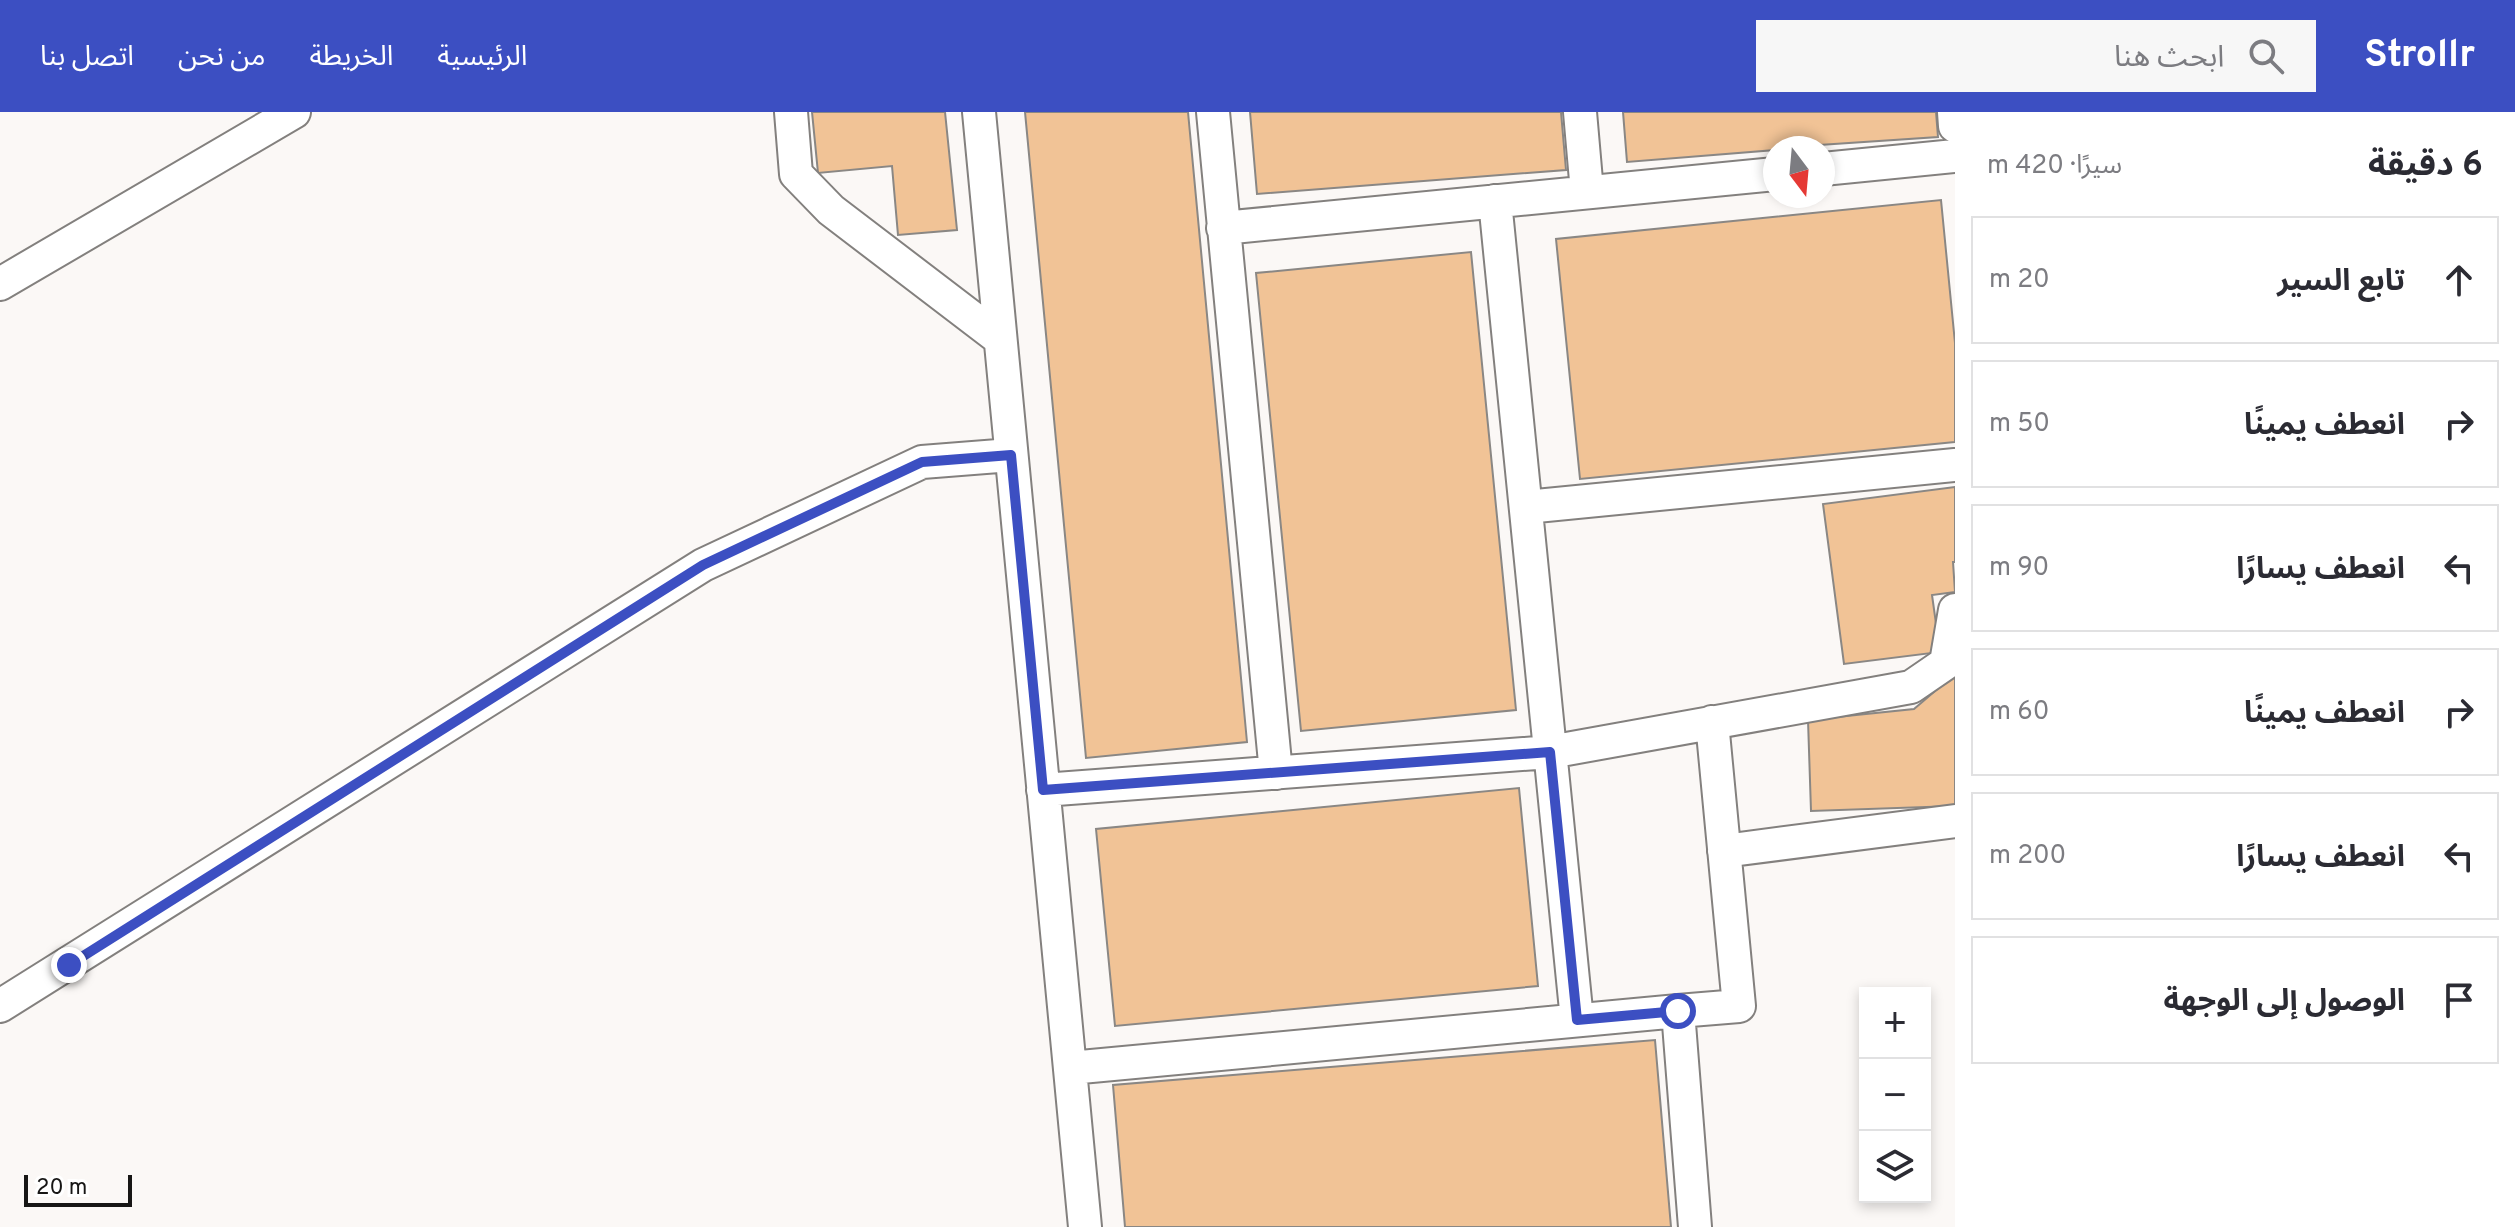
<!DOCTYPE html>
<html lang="ar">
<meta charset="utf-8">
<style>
:root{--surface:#fff;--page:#f7f7f7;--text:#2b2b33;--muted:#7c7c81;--line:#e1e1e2;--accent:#3c4fc2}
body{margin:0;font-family:Overpass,"Noto Sans Arabic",sans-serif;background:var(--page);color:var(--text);direction:rtl}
.controls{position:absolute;right:24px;bottom:24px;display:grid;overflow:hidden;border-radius:0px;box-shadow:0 4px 12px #0003}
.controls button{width:72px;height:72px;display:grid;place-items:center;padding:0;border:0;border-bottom:2px solid var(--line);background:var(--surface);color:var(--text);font:40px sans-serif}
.compass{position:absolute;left:1763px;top:24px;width:72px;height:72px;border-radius:50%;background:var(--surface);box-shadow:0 4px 12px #0003;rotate:164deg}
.scale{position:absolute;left:24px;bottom:20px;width:108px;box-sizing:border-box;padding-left:8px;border:4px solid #171615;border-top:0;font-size:22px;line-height:28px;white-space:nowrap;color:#171615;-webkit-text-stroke:6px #fff;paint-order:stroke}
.stop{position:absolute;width:24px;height:24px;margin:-18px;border:6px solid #3c4fc2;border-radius:50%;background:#fff}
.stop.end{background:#3c4fc2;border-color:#fff;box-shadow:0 2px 8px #0008}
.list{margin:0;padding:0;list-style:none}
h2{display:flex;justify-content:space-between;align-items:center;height:104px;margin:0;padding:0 32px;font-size:34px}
h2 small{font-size:26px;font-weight:400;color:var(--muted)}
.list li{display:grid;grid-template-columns:52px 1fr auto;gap:24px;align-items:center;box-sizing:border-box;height:128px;margin:0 16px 16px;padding:0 16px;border:2px solid var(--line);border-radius:0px}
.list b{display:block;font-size:30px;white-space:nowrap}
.list em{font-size:26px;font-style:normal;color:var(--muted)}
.icon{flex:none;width:44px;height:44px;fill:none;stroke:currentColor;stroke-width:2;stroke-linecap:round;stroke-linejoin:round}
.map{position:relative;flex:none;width:1955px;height:1115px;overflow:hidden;direction:ltr}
header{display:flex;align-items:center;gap:48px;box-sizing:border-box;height:112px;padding:0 40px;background:var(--accent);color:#fff}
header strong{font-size:38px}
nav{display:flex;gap:44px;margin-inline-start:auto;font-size:28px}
.search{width:560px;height:72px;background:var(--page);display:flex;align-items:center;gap:20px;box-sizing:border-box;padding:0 28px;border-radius:0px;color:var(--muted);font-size:30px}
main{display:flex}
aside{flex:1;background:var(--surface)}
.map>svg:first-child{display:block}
</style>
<header>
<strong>Strollr</strong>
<div class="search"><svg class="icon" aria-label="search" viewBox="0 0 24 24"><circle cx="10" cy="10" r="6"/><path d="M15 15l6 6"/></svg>ابحث هنا</div>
<nav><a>الرئيسية</a><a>الخريطة</a><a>من نحن</a><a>اتصل بنا</a></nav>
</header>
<main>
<aside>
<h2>6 دقيقة<small>سيرًا · 420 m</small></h2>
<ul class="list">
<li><svg class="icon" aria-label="ahead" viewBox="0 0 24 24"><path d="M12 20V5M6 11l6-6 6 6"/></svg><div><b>تابع السير</b></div><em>20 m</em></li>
<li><svg class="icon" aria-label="right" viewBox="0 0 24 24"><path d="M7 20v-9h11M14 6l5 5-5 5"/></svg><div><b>انعطف يمينًا</b></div><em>50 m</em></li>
<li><svg class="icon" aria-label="left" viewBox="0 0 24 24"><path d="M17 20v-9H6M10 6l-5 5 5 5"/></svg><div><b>انعطف يسارًا</b></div><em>90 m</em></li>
<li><svg class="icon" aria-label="right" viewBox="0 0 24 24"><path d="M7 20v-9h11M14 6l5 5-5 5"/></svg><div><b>انعطف يمينًا</b></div><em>60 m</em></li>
<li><svg class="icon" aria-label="left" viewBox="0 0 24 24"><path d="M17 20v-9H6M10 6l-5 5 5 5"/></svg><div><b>انعطف يسارًا</b></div><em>200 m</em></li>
<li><svg class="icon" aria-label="arrive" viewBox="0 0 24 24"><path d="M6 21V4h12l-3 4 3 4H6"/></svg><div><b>الوصول إلى الوجهة</b></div></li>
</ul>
</aside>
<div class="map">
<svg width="1955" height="1115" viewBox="0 0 1955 1115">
<rect width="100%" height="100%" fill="#fbf8f6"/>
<!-- building -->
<path fill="#f1c396" stroke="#8a8784" stroke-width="2" d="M812,0h133l12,118 -59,5 -6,-69 -74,7z
M1025,0h163l59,630 -161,16z
M1250,0h311l5,58 -309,24z
M1623,0h313l2,25 -163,11v2l-148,12z
M1941,88l14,143v99l-375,37 -24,-240z
M1471,140l45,458 -215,21 -45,-458z
M1955,375v75h-2l2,30 -23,3 8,57 -96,12 -21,-160z
M1955,562v132l-144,5 -3,-91 106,-11z
M1519,676l19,198 -423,40 -19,-197z
M1655,928l16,187h-546l-12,-142z"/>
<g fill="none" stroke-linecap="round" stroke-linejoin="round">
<!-- minor casing -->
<g stroke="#83807e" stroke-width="36">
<path id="minor" d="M791,0l5,62 35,36 169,129
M979,0l106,1115
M1213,0l63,661
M1580,0l7,80
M1954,0l1,14
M1823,57l132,-13
M1495,89l82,819
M1223,116l552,-54
M0,172l294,-172
M1526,395l429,-42
M1043,678l507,-38 361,-65 35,-24 9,-53
M1724,739l231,-30
M0,894l703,-441 219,-103 89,-7
M1070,956l608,-57
M1695,1115l-17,-216 61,-5 -27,-284"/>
</g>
<!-- minor -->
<use href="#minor" stroke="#fff" stroke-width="32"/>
</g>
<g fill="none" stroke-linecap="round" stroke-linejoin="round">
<!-- route -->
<path stroke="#3c4fc2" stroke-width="10" d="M69,853l634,-400 219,-103 89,-7 32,335 507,-38 27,268 101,-9"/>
</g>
</svg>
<div class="controls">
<button>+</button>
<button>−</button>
<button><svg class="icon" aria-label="layers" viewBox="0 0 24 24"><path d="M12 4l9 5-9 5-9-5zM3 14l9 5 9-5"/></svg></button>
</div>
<svg class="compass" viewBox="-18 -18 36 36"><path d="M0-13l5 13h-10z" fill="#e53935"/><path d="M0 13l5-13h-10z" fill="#7c7c81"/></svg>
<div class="scale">20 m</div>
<div class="stop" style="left:1678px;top:899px"></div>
<div class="stop end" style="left:69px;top:853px"></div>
</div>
</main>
